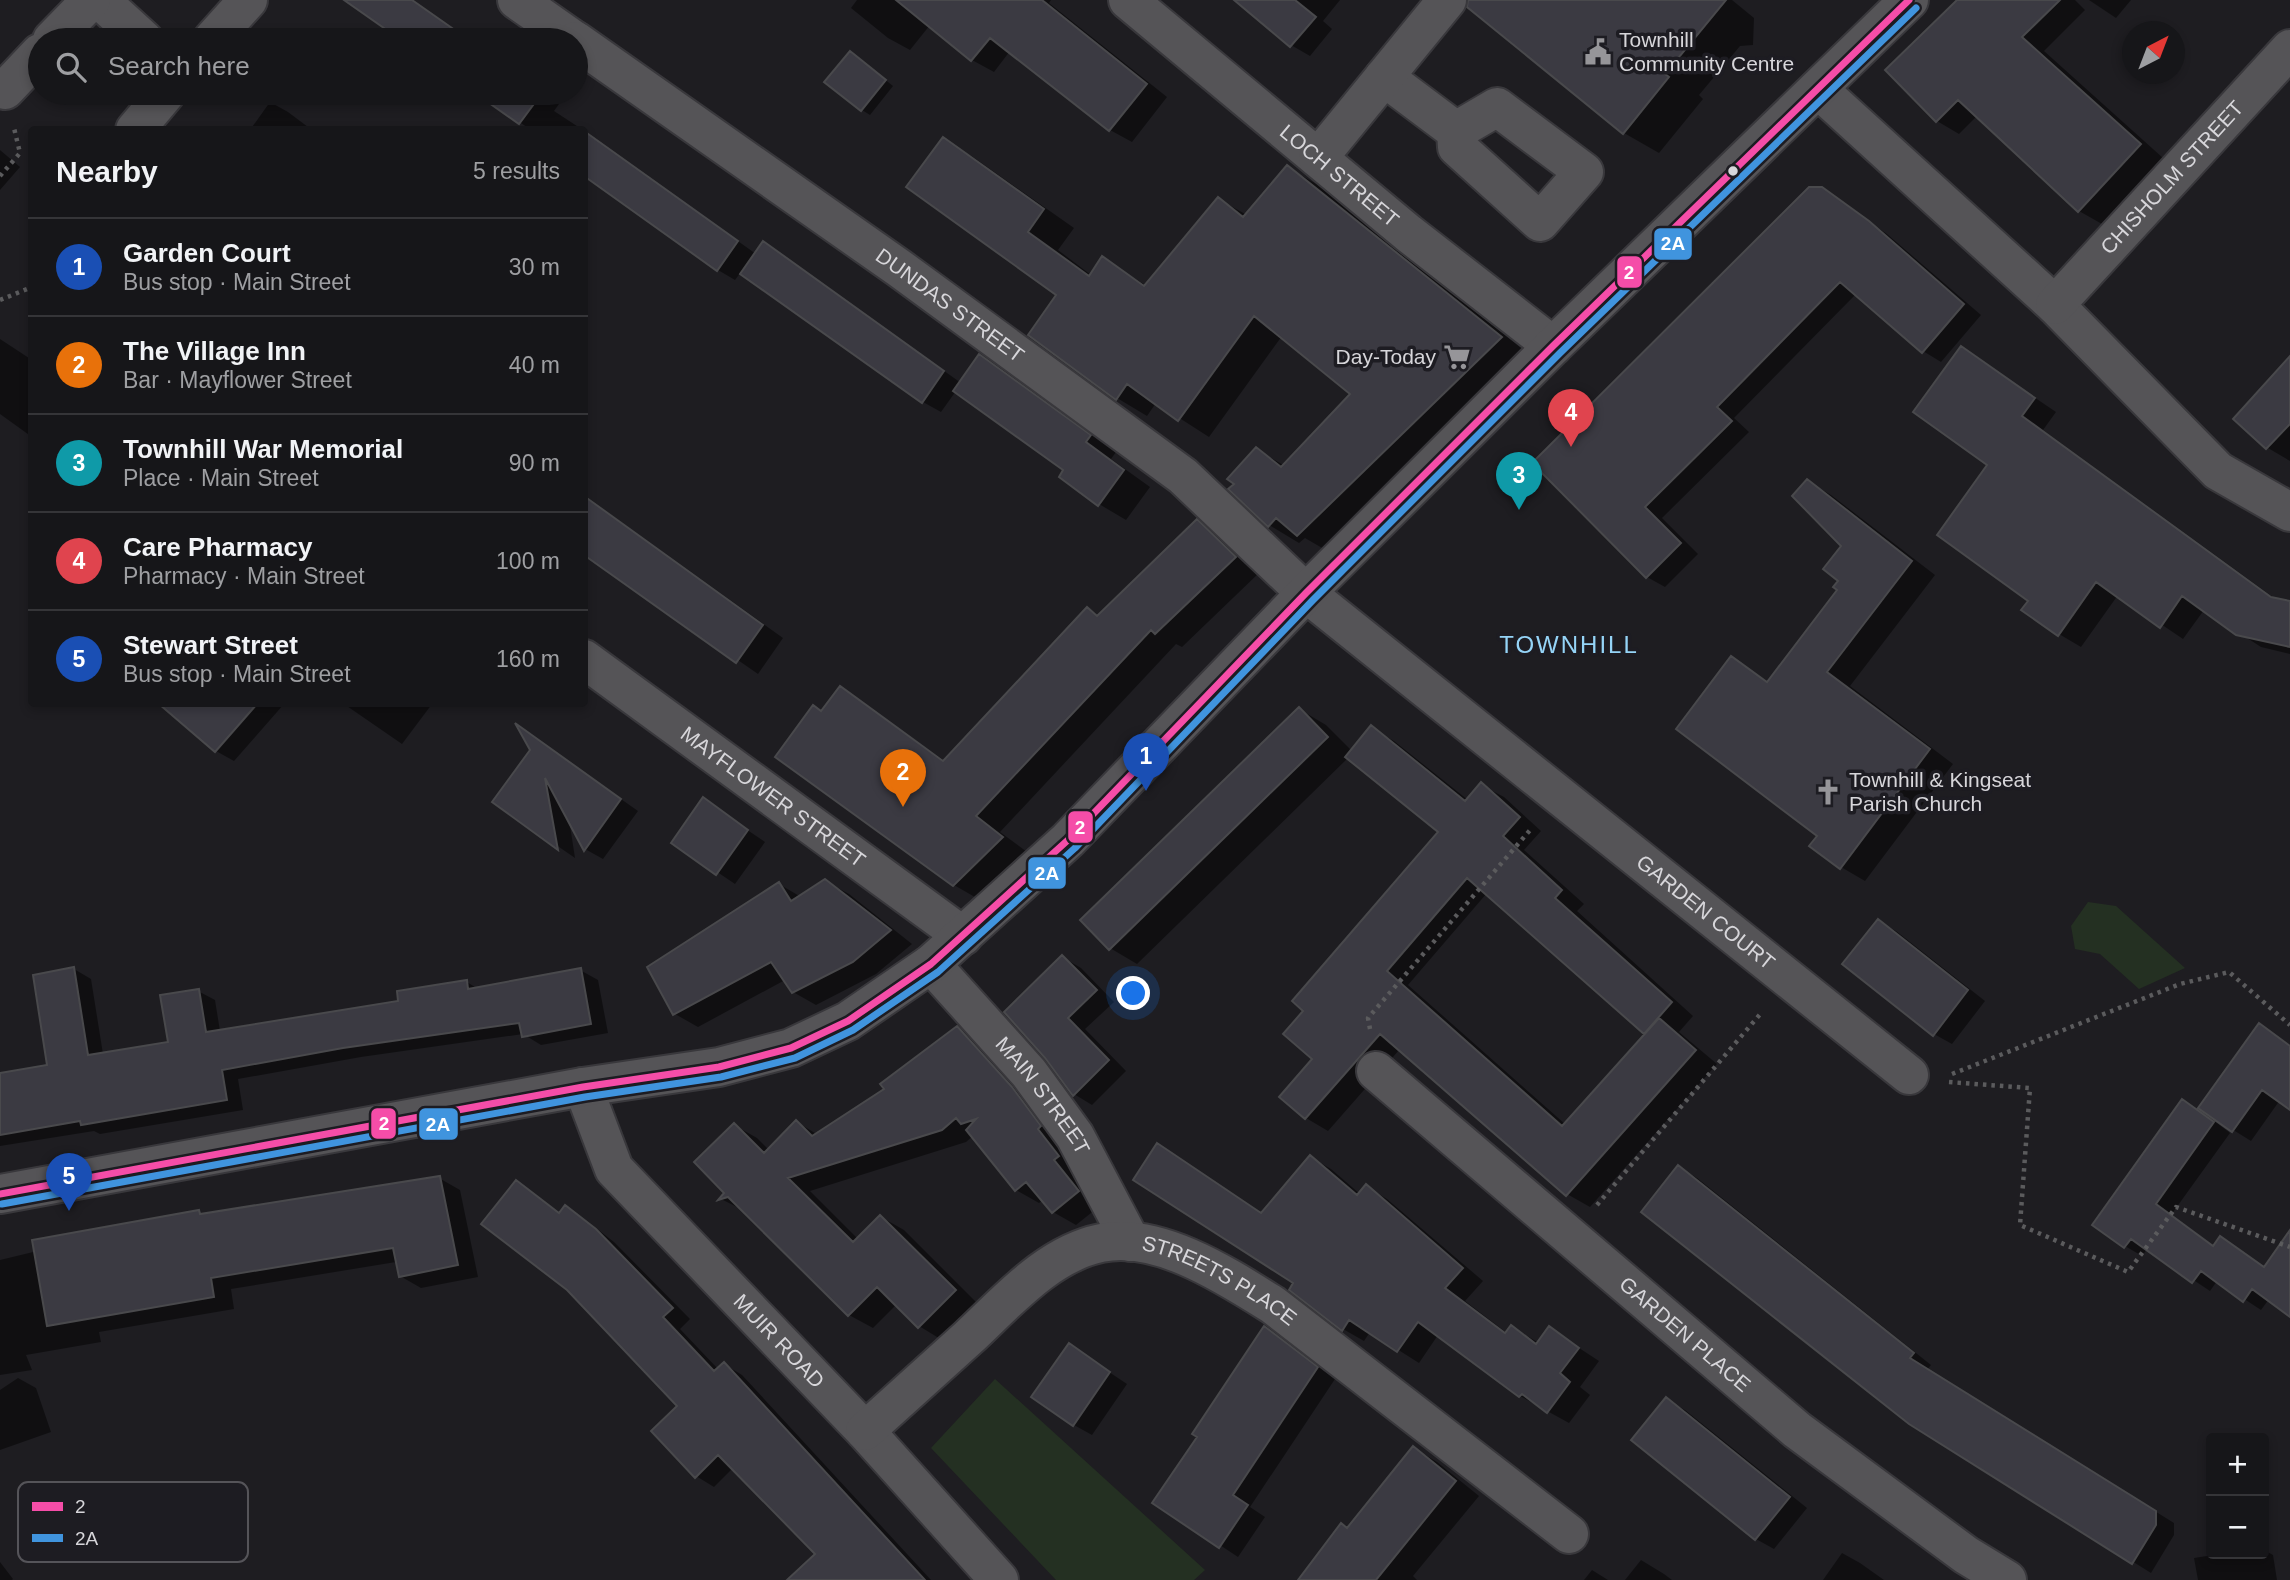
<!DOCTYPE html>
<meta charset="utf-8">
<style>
:root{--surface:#161619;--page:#1f1f22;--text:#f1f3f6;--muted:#9e9fa2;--line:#353538;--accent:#d93025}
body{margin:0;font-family:Arial,sans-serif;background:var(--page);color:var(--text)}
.controls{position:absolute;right:21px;bottom:21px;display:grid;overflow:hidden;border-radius:7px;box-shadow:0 4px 10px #0003}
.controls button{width:63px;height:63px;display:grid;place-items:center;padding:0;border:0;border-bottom:2px solid var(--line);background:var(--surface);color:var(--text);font:35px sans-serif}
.compass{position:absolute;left:2122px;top:21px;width:63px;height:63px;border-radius:50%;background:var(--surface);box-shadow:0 4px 10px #0003;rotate:42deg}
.you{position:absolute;left:1134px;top:994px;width:24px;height:24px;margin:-18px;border:5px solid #fff;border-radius:50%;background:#1a73e8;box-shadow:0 0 0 10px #1a73e833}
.badge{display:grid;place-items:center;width:46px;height:46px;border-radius:50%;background:var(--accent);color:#fff;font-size:23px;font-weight:700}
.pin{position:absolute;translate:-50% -58px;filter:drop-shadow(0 2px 4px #0008)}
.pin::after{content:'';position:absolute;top:37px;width:24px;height:21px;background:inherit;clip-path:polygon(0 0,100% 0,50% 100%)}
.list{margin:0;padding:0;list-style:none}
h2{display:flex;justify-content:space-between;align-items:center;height:91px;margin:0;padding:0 28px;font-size:30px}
h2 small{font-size:23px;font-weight:400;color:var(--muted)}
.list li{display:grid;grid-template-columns:46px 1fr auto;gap:21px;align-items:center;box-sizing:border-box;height:98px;padding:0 28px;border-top:2px solid var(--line)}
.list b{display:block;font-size:26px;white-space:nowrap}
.list p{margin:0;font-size:23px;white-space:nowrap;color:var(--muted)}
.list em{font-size:23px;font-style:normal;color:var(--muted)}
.icon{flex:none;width:38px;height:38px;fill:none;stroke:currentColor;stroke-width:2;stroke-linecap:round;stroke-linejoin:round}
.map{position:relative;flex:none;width:2290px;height:1580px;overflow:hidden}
.search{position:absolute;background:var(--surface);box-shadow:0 4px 10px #0003;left:28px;top:28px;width:560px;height:77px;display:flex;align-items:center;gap:18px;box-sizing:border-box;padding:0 24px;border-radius:38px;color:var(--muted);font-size:26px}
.panel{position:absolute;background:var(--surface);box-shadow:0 4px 10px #0003;left:28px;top:126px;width:560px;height:581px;border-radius:7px}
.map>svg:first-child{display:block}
</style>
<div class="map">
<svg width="2290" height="1580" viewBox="0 0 2290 1580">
<rect width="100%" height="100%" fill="#1e1d21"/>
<!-- green -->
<path fill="#243022" d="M2088,902l28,4 69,62 -46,21 -39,-35 -25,-5 -4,-23z
M995,1379l210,191 -11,10h-138l-125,-132z"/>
<!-- shadow -->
<path fill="#0007" fill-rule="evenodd" d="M347,0h66l56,40h-65z
M857,0h194l-2,3 118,94 -35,45 -22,-12 -100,-79 -16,21 -22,-12 -42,-35 -20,25 -22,-12 -37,-30z
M1266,0h74l-17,21 9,8 -22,27 -19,-11 -37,-31z
M1489,0h243l22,18 -1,27 -13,1 -41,49 4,4 -44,54 -35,-20z
M1959,0h116l10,10 -41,41 119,107 -61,66 -23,-13 -102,-95 -18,18 -22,-13z
M2089,0h42l-15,18z
M858,58l35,28 -23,29 -8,-5z
M478,93h65l16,11 -5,7 29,19h-52z
M270,102l18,10 24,18h-62z
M584,131l172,123 7,-10 18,10 180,129 19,-27 27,16 109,80 -5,7 39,28 -24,33 -27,-16 -34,-34 -109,-79 -15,21 -18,-10 -182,-130 -6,8 -17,-10 -134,-96z
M943,139l30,18 101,71 -16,22 33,25 12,-16 44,27 71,-87 29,16 40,-48 31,18 213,171 -202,196 -24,-14 -6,5 -30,-18 -33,-41 20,-35 29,17 67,-72 -70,-58 -73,101 -53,-34 -9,13 -30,-18 -58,-104z
M0,150l20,17 -20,23z
M1822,189l65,45 94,81 -40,47 -18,-11 -67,-57 -122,124 15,14 -87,86 36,36 -33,33 -18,-10 -112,-114z
M0,339l32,21v77l-32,-23z
M1961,348l95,64 -13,18 234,170 13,3v51l-29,-7 -57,-37 -21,29 -65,-44 -37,52 -22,-13 -29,-33 -41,-136z
M2290,358v103l-22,-13 -33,-29z
M1807,481l24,14 104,80 -85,111 103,78 -88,117 -24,-14 -22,-32 -88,-177 38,24 70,-92 4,-45z
M584,495l199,143 -25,36 -174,-121z
M1197,521l25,15 38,36 -78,75 -6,-3 -176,188 27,20 -47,48 -26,-15 -177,-129 45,-44 19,-24 104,73 143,-152 11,7z
M162,704h122l-50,57 -18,-10z
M344,704h88l-30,40z
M1299,709l27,16 26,26 19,-23 23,13 74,59 13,-15 23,12 37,34 -17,19 60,54 -7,7 116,105 -14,16 38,32 -127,143 -23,-13 -167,-145 -72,82 -22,-13 -25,-21 33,-38 -9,-48 135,-179 -92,-74 -211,206 -27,-16zM1487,893l160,141 -82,90 -157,-139z
M520,728l118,83 -35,48 -18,-10 -16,-30 6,39 -81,-56 38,-52z
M703,800l62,42 -30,42 -62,-42z
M825,881l24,13 63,50 -36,30 -60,31 -23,-13 -8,-12 -87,47 -23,-13 104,-130 22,13z
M1878,921l18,10 89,70 -33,43 -18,-10z
M1062,957l19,11 33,34 -29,27 41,42 -34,34 -18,-11z
M74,969l17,10 12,75 67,-11 28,-52 17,9 5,31 180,-29 67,-20 11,7 102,-19 18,10 10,53 -67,12 -18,-11 -162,23 -123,22 5,31 -143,24 -6,-3 -94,15v-71l49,-9z
M2259,1026l31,19v62l-10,-7 -29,41 -37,-23 -1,2 17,13 -59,82 44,32 6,-9 45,30 24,1v46l-21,-16 -8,11 -44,-29 -7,10 -63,-42 -5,7 -17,-10 57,-145 17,9z
M957,1028l24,13 54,61 66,103 -25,20 -23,-13 -10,-12 -4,3 -23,-13 -43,-54 -7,6 -156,49 48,48 23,-22 23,13 74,74 -36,36 -23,-14 -22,-22 -24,24 -24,-13 -104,-104 -24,-12 6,-6 7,-68 23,13 12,12 28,-28 21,13 68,-46z
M1310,1157l21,12 29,25 6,-8 21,13 96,82 -18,20 42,32 5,-6 27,16 11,-14 49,32 -19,26 10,8 -21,28 -49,-27 -82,-61 -19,28 -49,-31 -6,9 -21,-12 -164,-171 84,56z
M1679,1167l18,11 234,187 -4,5 247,153v12l-23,38 -241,-151z
M439,1178l21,12 18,87 -57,11 -21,-12 -4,-14 -165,27 3,20 -135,23 2,10 -75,13 6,15 -32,5v-115l199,-48 5,3z
M516,1182l45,31 5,-5 17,10 31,24 76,77 -10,10 38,40 6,-5 18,11 189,205h-127l13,-26 -84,-86 -19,19 -18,-11 -16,-70z
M1265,1328l70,51 -85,128 15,10 -27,40 -83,-55z
M1070,1346l57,38 -35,51 -18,-10z
M18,1378l18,10 15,44 -51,18v-60z
M1667,1400l18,10 122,98 -33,41 -18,-10 -122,-99z
M1414,1448l23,14 42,34 -66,80 4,4h-117l48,-51z
M2264,1550l9,5 4,25h-79l-4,-22 26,-4h44z
M1842,1553l18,10 24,17h-61z
M1641,1560l23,14 8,6h-47z
M0,1562l13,17 -1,1h-12z
M1592,1570l16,10h-24z"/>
<!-- building -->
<path fill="#3b3a42" stroke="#49494c" stroke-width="2" d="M344,0h68l57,40h-68z
M896,0h146l105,84 -38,47 -119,-93 -19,23z
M1234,0h61l21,17 -26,30z
M1468,0h258l-61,74 4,3 -46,57 -156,-127z
M1957,0h103l-38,37 119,107 -63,68 -120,-112 -22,22 -51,-52z
M850,51l36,29 -25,31 -37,-29z
M475,93h67l-23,31z
M584,131l154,110 -21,30 -133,-95z
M943,137l101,72 -16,23 61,44 13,-20 42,30 74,-89 25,20 44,-52 215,172 -205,199 -21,-18 -8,9 -40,-38 6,-5 -7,-5 29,-32 25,20 69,-73 -96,-78 -76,105 -51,-37 -11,16 -88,-65 28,-40 -150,-108z
M1809,187h13l47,34 95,83 -42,49 -82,-71 -123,125 15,14 -87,86 36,36 -35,35 -114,-115z
M763,241l181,130 -22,32 -182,-129z
M1961,346l74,52 -13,18 249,181 19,4v46l-54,-12 -54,-39 -22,32 -64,-46 -38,54 -37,-26 7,-9 -91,-66 50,-70 -74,-53z
M979,354l112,81 -5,7 38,28 -26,36 -39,-29 4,-7 -110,-79z
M2290,356v68l-24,25 -33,-30z
M1807,479l105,82 -85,111 103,77 -90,120 -31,-23 8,-10 -141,-107 55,-73 36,26 70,-92 -4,-3 5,-6 -15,-12 18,-23 -49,-50z
M584,496l179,129 -27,38 -152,-108z
M1197,519l39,38 -81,77 -4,-4 -175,186 27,21 -50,49 -178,-129 38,-52 8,6 19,-25 103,75 144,-154 10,9z
M159,704h98l-42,48z
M1299,707l29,30 -219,213 -29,-30z
M515,723l106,76 -37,52 -39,-73 13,72 -66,-48 38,-52z
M1371,725l94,76 16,-19 39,35 -17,19 59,54 -7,8 117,104 -28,32 -177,-156 -80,93 175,155 97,-108 37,32 -130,146 -186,-162 -75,85 -26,-22 33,-38 -29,-25 20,-23 -11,-10 146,-169 -93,-75z
M703,797l45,33 -32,45 -45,-32z
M825,879l66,51 -38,32 -61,31 -21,-31 -98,53 -26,-48 132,-85 12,19z
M1878,919l90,71 -35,46 -91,-72z
M1062,955l35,35 -29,28 41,42 -36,36 -28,-38 -41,-46z
M74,967l14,88 80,-13 -8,-47 39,-6 7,43 192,-31 -1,-10 70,-11 1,9 113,-21 10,56 -69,13 -3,-14 -176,25 -121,22 5,30 -146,25 -1,-4 -80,14v-62l47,-8 -14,-90z
M2259,1023l31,23v64l-28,-20 -30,42 -34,-24z
M957,1026l55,61 29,39 -3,3 21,27 -5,4 25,31 -27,22 -26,-31 -11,9 -49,-61 10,-11 -15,5 -5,-6 -14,12 -154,48 65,64 27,-27 76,75 -38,38 -41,-41 -29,29 -120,-119 -10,3 6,-7 -30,-31 40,-39 30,30 32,-33 16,16 72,-47 -4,-5z
M2182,1099l32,23 -58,82 57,42 7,-10 44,31 26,-37v87l-38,-28 -9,13 -42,-31 -9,12 -61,-44 -7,9 -32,-23z
M1157,1143l104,70 49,-58 47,40 9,-11 97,84 -18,20 60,45 6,-8 25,19 13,-18 30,22 -19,25 10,9 -23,31 -25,-19 -3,3 -101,-75 -21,30 -48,-32 -7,11 -53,-41 4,-7 -160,-103z
M1678,1165l236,188 -4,5 246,153v14l-24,39 -223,-140 -268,-212z
M440,1176l18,89 -59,12 -6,-29 -182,30 3,19 -167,29 -15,-86 167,-30 1,4z
M516,1180l43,33 6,-8 31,24 77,79 -10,9 51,54 10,-9 201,218h-138l28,-26 -97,-99 -23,23 -44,-47 26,-25 -110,-116 -86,-66z
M1264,1326l54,41 -85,128 15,10 -29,43 -67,-45 45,-66 -5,-3z
M1069,1343l41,29 -37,54 -42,-29z
M1666,1397l124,100 -35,43 -124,-100z
M1413,1446l43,35 -80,99h-78l43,-57 6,5z"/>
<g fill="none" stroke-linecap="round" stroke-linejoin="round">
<!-- minor casing -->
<g stroke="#39383c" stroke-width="42">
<g id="minor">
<path d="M100,0l44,40"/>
<path d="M517,0l57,40"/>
<path id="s1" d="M1128,0l280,233 145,113"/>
<path d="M52,40l39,-40"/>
<path d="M212,40l36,-40"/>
<path id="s2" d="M576,41l323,227 284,208 123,117 603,482"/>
<path d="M1384,77l72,54 41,-24 87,65 -44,50 -83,-75 -1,-16"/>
<path d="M1818,89l237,216 163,166 72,41"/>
<path d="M5,90l35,-37"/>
<path d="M135,130l31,-37"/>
<path d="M1318,158l129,-158"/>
<path id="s3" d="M2055,305l235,-256"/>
<path id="s4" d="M584,659l379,277"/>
<path id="s5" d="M931,964l98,109 46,63 56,106"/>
<path id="s6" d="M1376,1071l421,359 169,125 41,25"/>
<path id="s7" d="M583,1087l31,82 251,262 134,149"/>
<path d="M0,1194l583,-107 136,-20 72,-19 57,-27 83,-57 137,-124 238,-247 247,-247 356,-346"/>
<path id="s8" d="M865,1431c34,-31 69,-62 103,-93 38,-35 79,-84 133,-95 57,-12 126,33 172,62l296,229"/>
</g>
</g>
<!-- path -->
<path stroke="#5b5b5d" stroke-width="4.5" stroke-dasharray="3.5 5" stroke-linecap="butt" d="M0,176l20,-23 -6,-25
M0,300l32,-13
M1370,1029l-2,-11 163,-189
M1952,1074l228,-90 49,-12 61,53
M1949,1082l81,6 -10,137 108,47 48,-65 114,40
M1597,1205l165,-193"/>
<!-- minor -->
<use href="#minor" stroke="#555457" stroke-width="38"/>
<!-- bus-1 casing -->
<g stroke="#1d1c22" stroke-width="12">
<path id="bus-1" d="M0,1194l583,-107 136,-20 72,-19 57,-27 83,-57 137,-124 238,-247 247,-247 356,-346"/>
</g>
<!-- bus-2 casing -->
<g stroke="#1d1c22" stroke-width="12">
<path id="bus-2" d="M2,1204l583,-107 136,-20 74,-19 58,-28 85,-58 137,-124 238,-248 247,-247 356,-345"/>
</g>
<!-- bus-1 -->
<use href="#bus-1" stroke="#f54da8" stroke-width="7"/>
<!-- bus-2 -->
<use href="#bus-2" stroke="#4094de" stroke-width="7"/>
</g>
<!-- icons -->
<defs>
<g id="civic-bare" transform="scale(2.1)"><path d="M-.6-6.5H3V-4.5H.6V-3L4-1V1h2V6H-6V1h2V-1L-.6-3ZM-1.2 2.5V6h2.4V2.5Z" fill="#969599" stroke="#1d1c22" stroke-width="2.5" paint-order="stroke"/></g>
<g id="supermarket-bare" transform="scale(2.1)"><path d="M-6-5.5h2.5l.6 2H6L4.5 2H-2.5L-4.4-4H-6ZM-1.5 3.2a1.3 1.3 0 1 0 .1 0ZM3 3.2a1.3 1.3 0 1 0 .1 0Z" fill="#969599" stroke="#1d1c22" stroke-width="2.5" paint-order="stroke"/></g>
<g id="church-bare" transform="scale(2.1)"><path d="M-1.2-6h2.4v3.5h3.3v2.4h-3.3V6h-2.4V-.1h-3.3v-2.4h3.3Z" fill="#969599" stroke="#1d1c22" stroke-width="2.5" paint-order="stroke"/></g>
</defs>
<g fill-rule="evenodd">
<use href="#civic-bare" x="1598" y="52"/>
<use href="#supermarket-bare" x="1457" y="357"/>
<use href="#church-bare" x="1828" y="792"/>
</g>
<!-- markers -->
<circle fill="#d7d6da" stroke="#1d1c22" stroke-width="2.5" cx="1733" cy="171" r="6"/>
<g text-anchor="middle" stroke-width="7" stroke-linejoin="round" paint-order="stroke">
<!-- poi labels -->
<g font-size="21" fill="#d7d6da" stroke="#1d1c22" text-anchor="start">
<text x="1619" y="47">Townhill<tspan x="1619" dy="24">Community Centre</tspan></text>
<text x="1436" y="364" text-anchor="end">Day-Today</text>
<text x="1849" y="787">Townhill &amp; Kingseat<tspan x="1849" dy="24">Parish Church</tspan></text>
</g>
<!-- street labels -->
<g font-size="21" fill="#d7d6da" stroke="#1d1c22">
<text dy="7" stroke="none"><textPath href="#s1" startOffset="275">LOCH STREET</textPath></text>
<text dy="7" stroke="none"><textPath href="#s3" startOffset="173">CHISHOLM STREET</textPath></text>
<text dy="7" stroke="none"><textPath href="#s2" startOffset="458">DUNDAS STREET</textPath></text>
<text dy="7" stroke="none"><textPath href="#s4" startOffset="234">MAYFLOWER STREET</textPath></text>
<text dy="7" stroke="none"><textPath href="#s2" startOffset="1428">GARDEN COURT</textPath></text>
<text dy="7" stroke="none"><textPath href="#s5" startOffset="173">MAIN STREET</textPath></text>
<text dy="7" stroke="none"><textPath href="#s8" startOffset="432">STREETS PLACE</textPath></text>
<text dy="7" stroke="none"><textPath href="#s6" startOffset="406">GARDEN PLACE</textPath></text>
<text dy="7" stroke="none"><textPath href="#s7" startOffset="326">MUIR ROAD</textPath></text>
</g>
<!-- quarter labels -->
<g font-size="24" letter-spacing="2" fill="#95d4f7" stroke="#1d1c22">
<text x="1569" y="653">TOWNHILL</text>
</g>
</g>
<!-- legend -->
<rect x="18" y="1482" width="230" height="80" rx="10" fill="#1d1c22" stroke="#555459" stroke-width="2"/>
<rect x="32" y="1502" width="31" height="9" fill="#f54da8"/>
<rect x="32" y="1534" width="31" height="8" fill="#4094de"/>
<g font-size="19" fill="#d7d6da">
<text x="75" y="1513">2</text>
<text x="75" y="1545">2A</text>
</g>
<g stroke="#1d1c22" stroke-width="2.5">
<rect x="1653" y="227" width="40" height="34" rx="7" fill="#4094de"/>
<rect x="1616" y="255" width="27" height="34" rx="7" fill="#f54da8"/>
<rect x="1067" y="810" width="27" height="34" rx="7" fill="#f54da8"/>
<rect x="1027" y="856" width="40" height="34" rx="7" fill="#4094de"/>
<rect x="370" y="1107" width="27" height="33" rx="7" fill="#f54da8"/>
<rect x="418" y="1107" width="41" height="34" rx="7" fill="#4094de"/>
</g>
<g font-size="19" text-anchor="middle" font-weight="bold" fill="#fff">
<text x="1673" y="250">2A</text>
<text x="1629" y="279">2</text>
<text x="1080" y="834">2</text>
<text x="1047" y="880">2A</text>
<text x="384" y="1130">2</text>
<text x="438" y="1131">2A</text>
</g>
</svg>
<div class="controls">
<button>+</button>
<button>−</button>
</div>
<svg class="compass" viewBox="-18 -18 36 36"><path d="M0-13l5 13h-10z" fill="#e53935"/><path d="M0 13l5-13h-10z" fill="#9e9fa2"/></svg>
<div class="you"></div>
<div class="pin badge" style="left:1146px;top:791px;background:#1a4fb4">1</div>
<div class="pin badge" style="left:903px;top:807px;background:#e8710a">2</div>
<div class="pin badge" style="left:1519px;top:510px;background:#0f9aa8">3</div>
<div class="pin badge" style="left:1571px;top:447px;background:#e0444e">4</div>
<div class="pin badge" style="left:69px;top:1211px;background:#1a4fb4">5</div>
<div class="search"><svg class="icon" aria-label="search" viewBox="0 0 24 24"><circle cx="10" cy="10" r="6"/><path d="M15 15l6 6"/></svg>Search here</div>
<section class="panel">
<h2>Nearby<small>5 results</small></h2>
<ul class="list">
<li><span class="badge" style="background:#1a4fb4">1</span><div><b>Garden Court</b><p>Bus stop · Main Street</p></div><em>30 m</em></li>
<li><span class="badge" style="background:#e8710a">2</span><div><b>The Village Inn</b><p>Bar · Mayflower Street</p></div><em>40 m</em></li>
<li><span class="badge" style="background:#0f9aa8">3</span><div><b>Townhill War Memorial</b><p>Place · Main Street</p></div><em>90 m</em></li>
<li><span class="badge" style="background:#e0444e">4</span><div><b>Care Pharmacy</b><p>Pharmacy · Main Street</p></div><em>100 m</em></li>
<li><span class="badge" style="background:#1a4fb4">5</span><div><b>Stewart Street</b><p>Bus stop · Main Street</p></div><em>160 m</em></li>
</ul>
</section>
</div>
